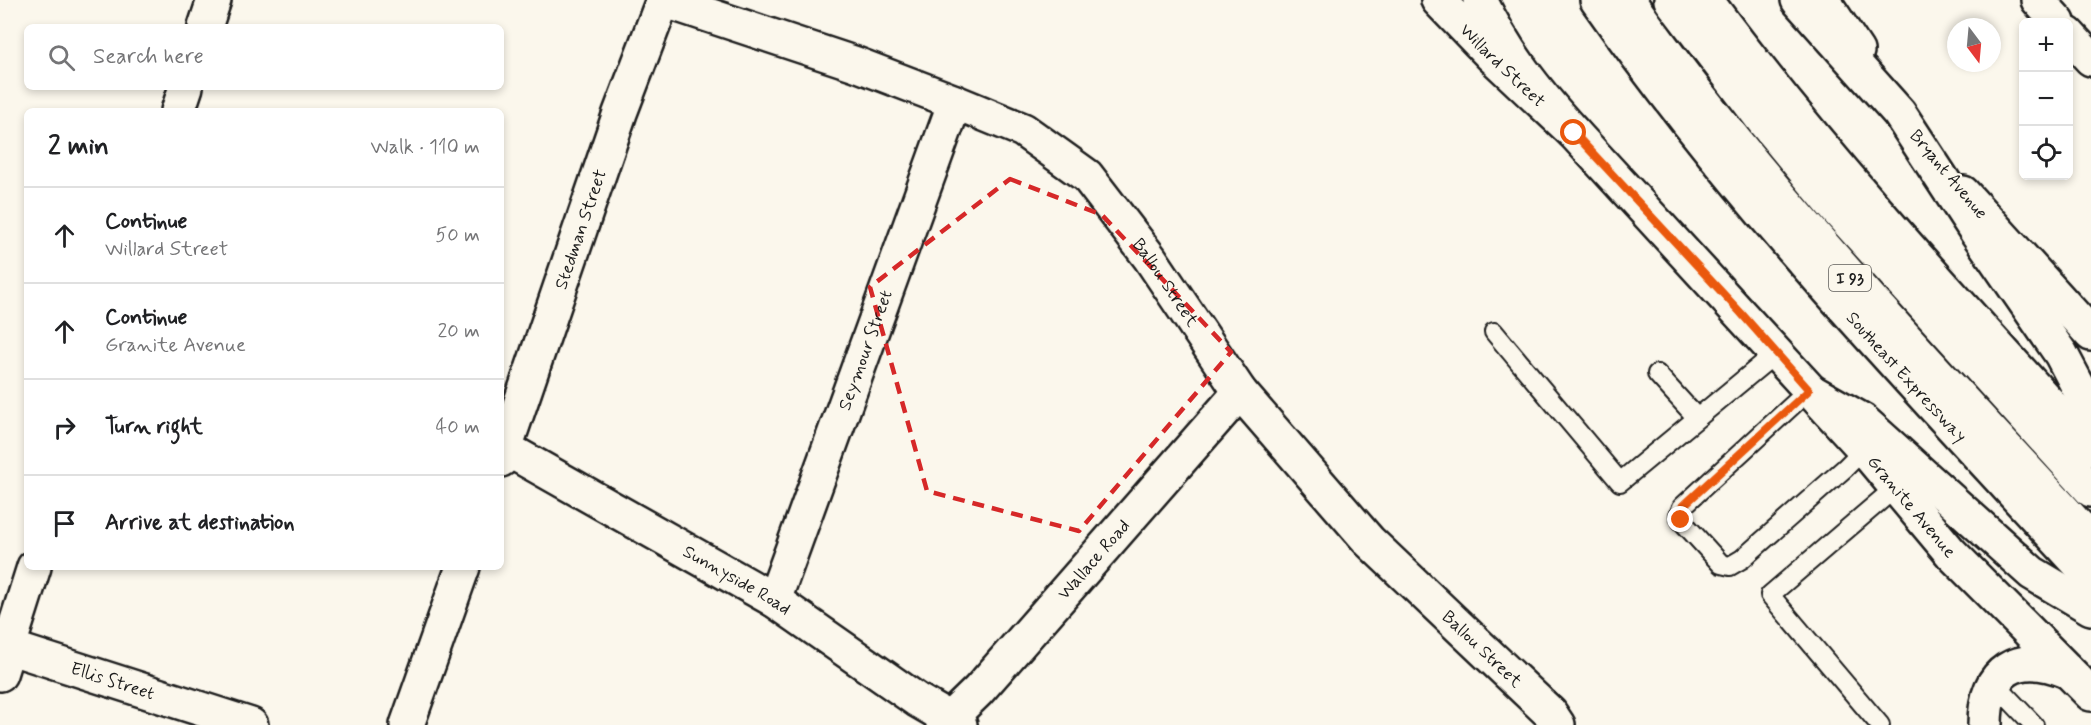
<!DOCTYPE html>
<meta charset="utf-8">
<style>
:root{--surface:#fff;--page:#f2f2f2;--text:#202124;--muted:#757577;--line:#e0e0e0}
body{margin:0;font-family:Mynerve,sans-serif;background:var(--page);color:var(--text)}
.controls{position:absolute;right:18px;top:18px;display:grid;overflow:hidden;border-radius:9px;box-shadow:0 3px 9px #0003}
.controls button{width:54px;height:54px;display:grid;place-items:center;padding:0;border:0;border-bottom:2px solid var(--line);background:var(--surface);color:var(--text);font:30px sans-serif}
.compass{position:absolute;left:1947px;top:18px;width:54px;height:54px;border-radius:50%;background:var(--surface);box-shadow:0 3px 9px #0003;rotate:164deg}
.stop{position:absolute;width:18px;height:18px;margin:-14px;border:4px solid #ea580c;border-radius:50%;background:#fff}
.stop.end{background:#ea580c;border-color:#fff;box-shadow:0 2px 6px #0008}
.list{margin:0;padding:0;list-style:none}
h2{display:flex;justify-content:space-between;align-items:center;height:78px;margin:0;padding:0 24px;font-size:26px}
h2 small{font-size:20px;font-weight:400;color:var(--muted)}
.list li{display:grid;grid-template-columns:39px 1fr auto;gap:18px;align-items:center;box-sizing:border-box;height:96px;padding:0 24px;border-top:2px solid var(--line)}
.list b{display:block;font-size:22px;white-space:nowrap}
.list p{margin:0;font-size:20px;white-space:nowrap;color:var(--muted)}
.list em{font-size:20px;font-style:normal;color:var(--muted)}
.icon{flex:none;width:33px;height:33px;fill:none;stroke:currentColor;stroke-width:2;stroke-linecap:round;stroke-linejoin:round}
.map{position:relative;flex:none;width:2091px;height:725px;overflow:hidden}
.search{position:absolute;background:var(--surface);box-shadow:0 3px 9px #0003;left:24px;top:24px;width:480px;height:66px;display:flex;align-items:center;gap:15px;box-sizing:border-box;padding:0 21px;border-radius:9px;color:var(--muted);font-size:22px}
.panel{position:absolute;background:var(--surface);box-shadow:0 3px 9px #0003;left:24px;top:108px;width:480px;height:462px;border-radius:9px}
.map>svg:first-child{display:block}
</style>
<div class="map">
<svg width="2091" height="725" viewBox="0 0 2091 725">
<rect width="100%" height="100%" fill="#fbf7ec"/>
<filter id="ink" filterUnits="userSpaceOnUse"><feTurbulence type="fractalNoise" baseFrequency=".0167" numOctaves="2"/><feDisplacementMap in="SourceGraphic" scale="12" xChannelSelector="R" yChannelSelector="G"/><feConvolveMatrix kernelMatrix="1 2 1 2 8 2 1 2 1" color-interpolation-filters="sRGB"/></filter>
<g filter="url(#ink)">
<g fill="none" stroke-linecap="round" stroke-linejoin="round">
<!-- lane casing -->
<g stroke="#1c1c1c" stroke-width="22">
<path id="lane" d="M1494,332l126,150 156,-129
M1657,374l40,44
M1809,390l-127,117 -3,8 2,5 40,44 9,2 12,-7 103,-91 19,-19
M1993,682l41,43
M1880,725l-110,-130 125,-107"/>
</g>
<!-- street casing -->
<g stroke="#1c1c1c" stroke-width="38">
<g id="street">
<path id="s1" d="M663,0l193,64 99,38 68,28 64,46 63,82 90,134 129,149 181,172 8,12"/>
<path d="M2038,0l20,22"/>
<path d="M2068,34l23,25"/>
<path id="s2" d="M505,448l269,152 143,100 43,25"/>
<path id="s3" d="M774,600l181,-498"/>
<path id="s4" d="M8,647l243,78"/>
<path id="s5" d="M943,725l35,-34 262,-299"/>
<path d="M1985,725c0,-55 32,-75 82,-54"/>
</g>
</g>
<!-- secondary casing -->
<g stroke="#1c1c1c" stroke-width="38">
<g id="secondary">
<path id="s6" d="M1438,0l54,56 82,77 290,316 87,104 140,141"/>
<path d="M1823,0l34,51"/>
<path d="M205,27l9,-27"/>
<path d="M178,111l8,-24"/>
<path d="M1963,193l128,141"/>
<path id="s7" d="M501,460l119,-347 43,-113"/>
<path d="M0,674l34,-107"/>
<path d="M407,725l56,-158"/>
</g>
</g>
<!-- highway casing -->
<g stroke="#1c1c1c" stroke-width="38">
<g id="highway">
<path d="M1480,0c27,54 54,89 94,133"/>
<path id="s8" d="M1597,0c146,208 322,390 494,577"/>
<path d="M1628,0c137,194 303,365 463,540"/>
<path d="M1671,0l94,123 72,87 254,280"/>
<path d="M1706,0c118,159 252,303 385,449"/>
<path d="M1798,0l101,113 77,118 85,123 30,57"/>
<path d="M1809,390l53,30 170,153 59,35"/>
</g>
</g>
<!-- lane -->
<use href="#lane" stroke="#fbf7ec" stroke-width="18"/>
<!-- street -->
<use href="#street" stroke="#fbf7ec" stroke-width="33"/>
<!-- secondary -->
<use href="#secondary" stroke="#fbf7ec" stroke-width="33"/>
<!-- highway -->
<use href="#highway" stroke="#fbf7ec" stroke-width="33"/>
</g>
</g>
<g fill="none" stroke-linecap="round" stroke-linejoin="round" filter="url(#ink)">
<!-- route -->
<path stroke="#ea580c" stroke-width="8" d="M1574,133l167,180 68,77 -127,117 -3,8 2,5"/>
</g>
<!-- marked area -->
<path fill="none" stroke="#d62828" stroke-width="4.5" stroke-dasharray="12 8" stroke-linejoin="round" d="M1010,179l92,36 129,137 -152,179 -152,-40 -57,-204z"/>
<g text-anchor="middle" stroke-width="4.5" stroke-linejoin="round" paint-order="stroke">
<!-- shield labels -->
<rect fill="#fbf7ec" stroke="#5f5e5a" stroke-width="1.5" x="1829" y="265" width="42" height="26" rx="4.5"/>
<g font-size="16" font-weight="bold" fill="#1c1c1c">
<text x="1850" y="284">I 93</text>
</g>
<!-- street labels -->
<g font-size="18" fill="#1c1c1c" stroke="#fbf7ec">
<text dy="6" stroke="none"><textPath href="#s6" startOffset="92">Willard Street</textPath></text>
<text transform="translate(1949 174) rotate(50)" y="6">Bryant Avenue</text>
<text dy="6" stroke="none"><textPath href="#s7" startOffset="244">Stedman Street</textPath></text>
<text dy="6" stroke="none"><textPath href="#s1" startOffset="594">Ballou Street</textPath></text>
<text dy="6" stroke="none"><textPath href="#s3" startOffset="266">Seymour Street</textPath></text>
<text dy="6" stroke="none"><textPath href="#s8" startOffset="488">Southeast Expressway</textPath></text>
<text dy="6" stroke="none"><textPath href="#s6" startOffset="694">Granite Avenue</textPath></text>
<text dy="6" stroke="none"><textPath href="#s5" startOffset="224">Wallace Road</textPath></text>
<text dy="6" stroke="none"><textPath href="#s2" startOffset="267">Sunnyside Road</textPath></text>
<text dy="6" stroke="none"><textPath href="#s1" startOffset="1080">Ballou Street</textPath></text>
<text dy="6" stroke="none"><textPath href="#s4" startOffset="110">Ellis Street</textPath></text>
</g>
</g>
</svg>
<div class="controls">
<button>+</button>
<button>−</button>
<button><svg class="icon" aria-label="locate" viewBox="0 0 24 24"><circle cx="12" cy="12" r="6"/><path d="M12 2v4M12 18v4M2 12h4M18 12h4"/></svg></button>
</div>
<svg class="compass" viewBox="-18 -18 36 36"><path d="M0-13l5 13h-10z" fill="#e53935"/><path d="M0 13l5-13h-10z" fill="#757577"/></svg>
<div class="stop" style="left:1574px;top:133px"></div>
<div class="stop end" style="left:1681px;top:520px"></div>
<div class="search"><svg class="icon" aria-label="search" viewBox="0 0 24 24"><circle cx="10" cy="10" r="6"/><path d="M15 15l6 6"/></svg>Search here</div>
<section class="panel">
<h2>2 min<small>Walk · 110 m</small></h2>
<ul class="list">
<li><svg class="icon" aria-label="ahead" viewBox="0 0 24 24"><path d="M12 20V5M6 11l6-6 6 6"/></svg><div><b>Continue</b><p>Willard Street</p></div><em>50 m</em></li>
<li><svg class="icon" aria-label="ahead" viewBox="0 0 24 24"><path d="M12 20V5M6 11l6-6 6 6"/></svg><div><b>Continue</b><p>Granite Avenue</p></div><em>20 m</em></li>
<li><svg class="icon" aria-label="right" viewBox="0 0 24 24"><path d="M7 20v-9h11M14 6l5 5-5 5"/></svg><div><b>Turn right</b></div><em>40 m</em></li>
<li><svg class="icon" aria-label="arrive" viewBox="0 0 24 24"><path d="M6 21V4h12l-3 4 3 4H6"/></svg><div><b>Arrive at destination</b></div></li>
</ul>
</section>
</div>
